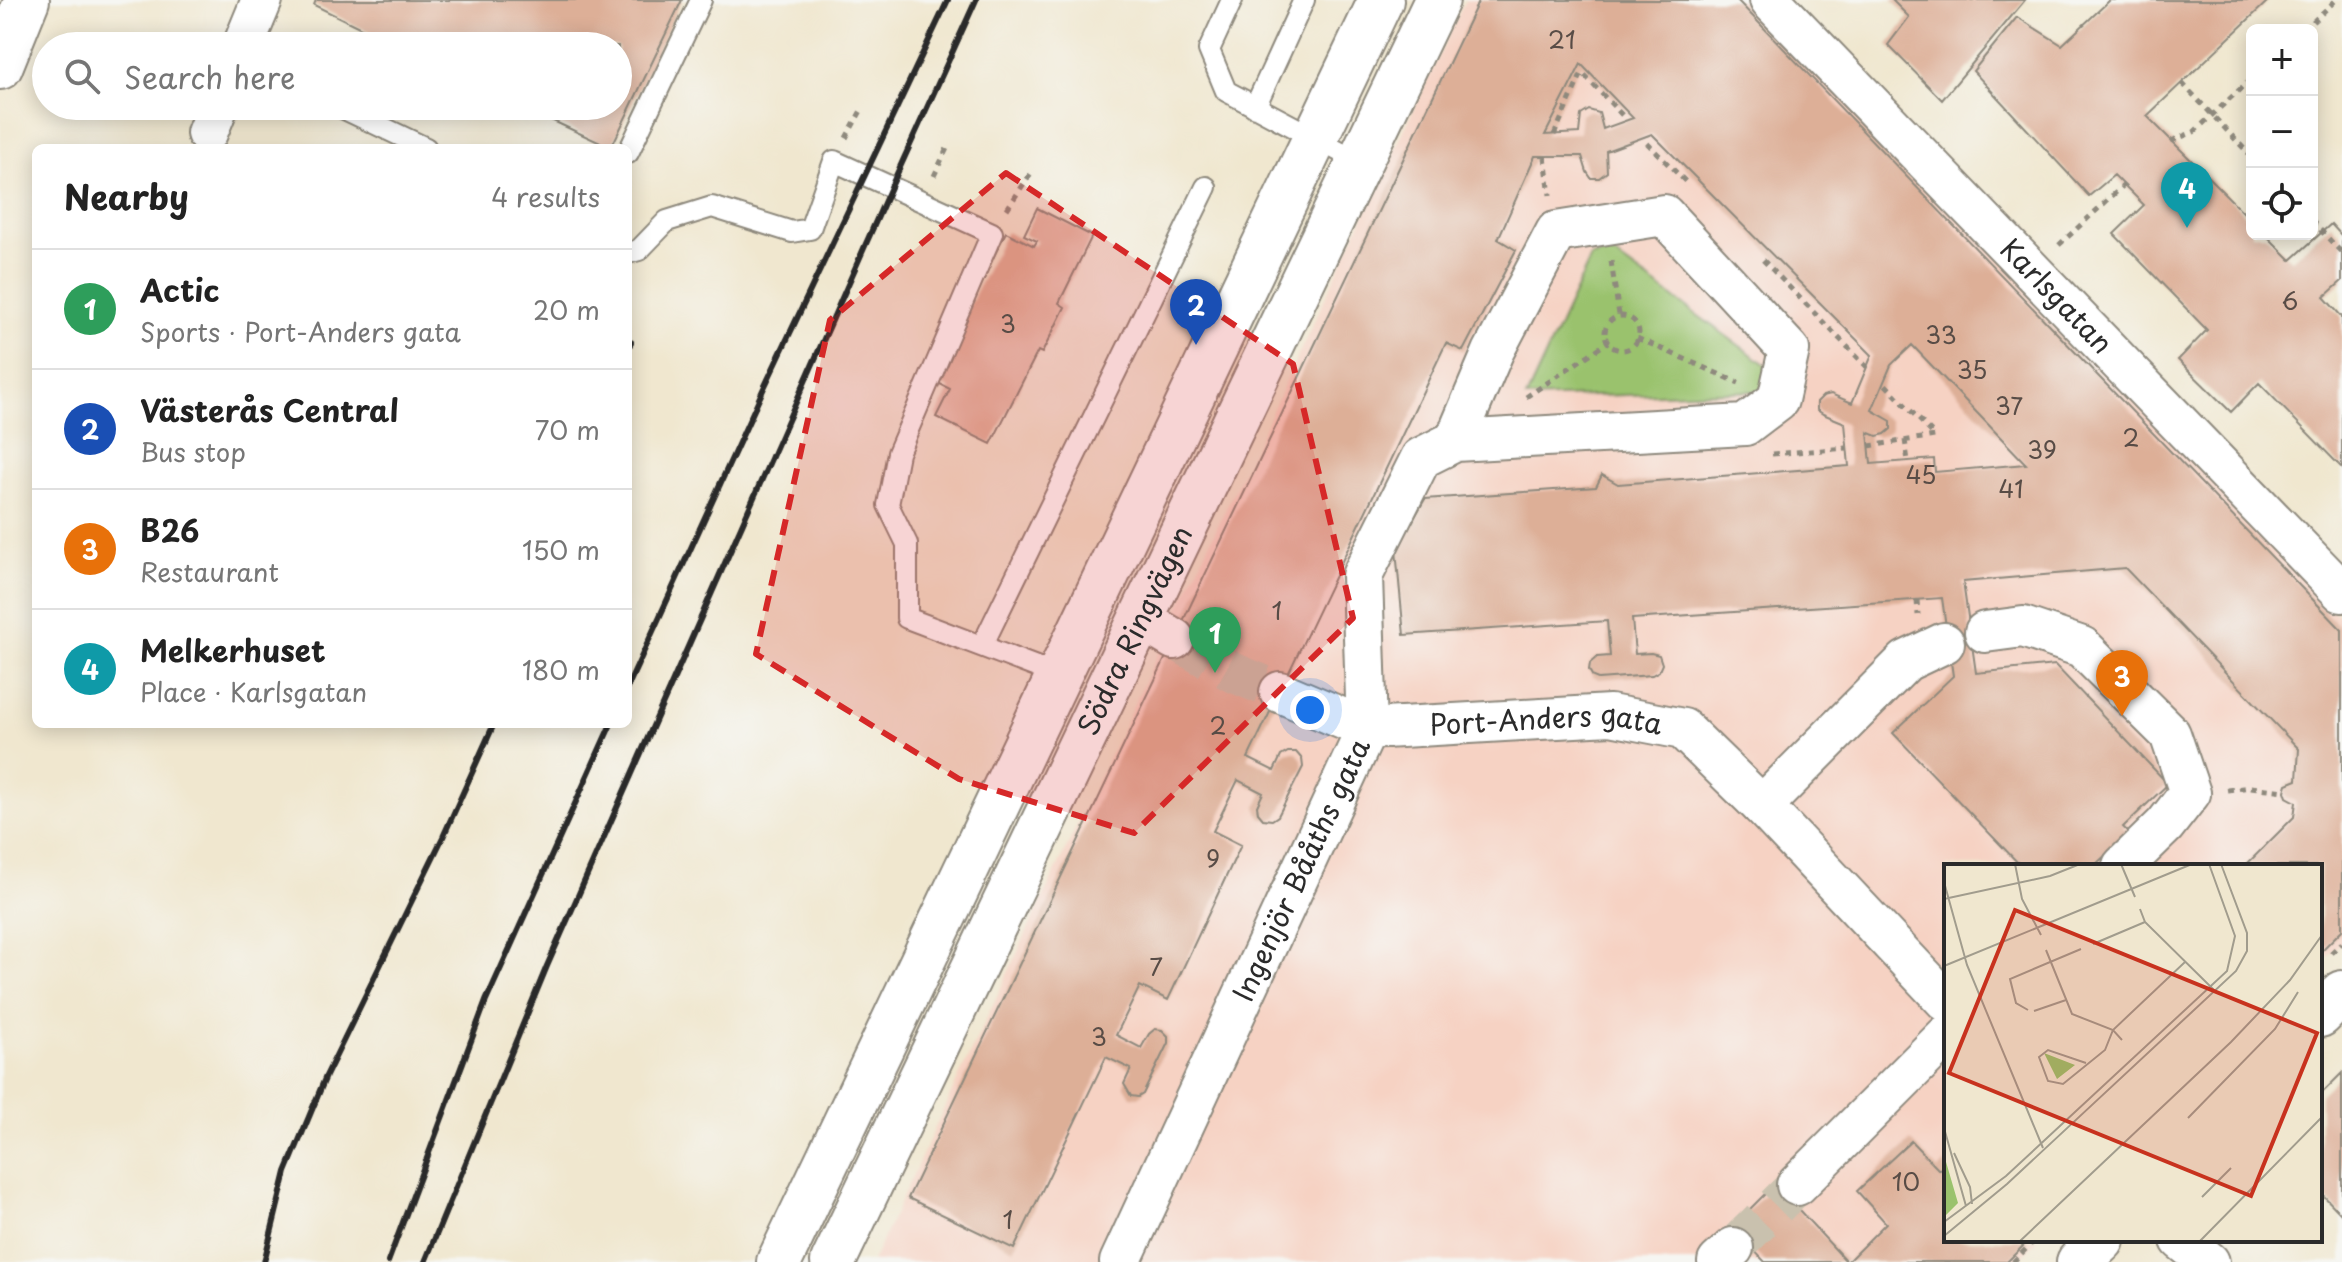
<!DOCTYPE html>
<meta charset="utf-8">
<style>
:root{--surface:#fff;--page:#f2f2f2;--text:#222;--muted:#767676;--line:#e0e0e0;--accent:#0f766e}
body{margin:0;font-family:"Playpen Sans",sans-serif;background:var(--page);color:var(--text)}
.controls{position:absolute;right:24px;top:24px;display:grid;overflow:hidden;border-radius:12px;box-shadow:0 4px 20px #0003}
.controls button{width:72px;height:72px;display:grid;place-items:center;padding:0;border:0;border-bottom:2px solid var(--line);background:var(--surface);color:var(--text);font:40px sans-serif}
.you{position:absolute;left:1310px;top:710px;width:28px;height:28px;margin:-20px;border:6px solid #fff;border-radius:50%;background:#1a73e8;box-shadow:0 0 0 12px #1a73e833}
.badge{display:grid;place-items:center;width:52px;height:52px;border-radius:50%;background:var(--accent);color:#fff;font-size:26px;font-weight:700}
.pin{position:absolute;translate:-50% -66px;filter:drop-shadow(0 2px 4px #0008)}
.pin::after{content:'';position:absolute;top:42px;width:28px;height:24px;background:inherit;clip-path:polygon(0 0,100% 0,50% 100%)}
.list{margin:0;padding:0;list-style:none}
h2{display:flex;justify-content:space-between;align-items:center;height:104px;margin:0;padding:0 32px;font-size:34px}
h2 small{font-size:26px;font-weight:400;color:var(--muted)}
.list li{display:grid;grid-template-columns:52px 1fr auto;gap:24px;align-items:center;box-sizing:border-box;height:120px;padding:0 32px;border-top:2px solid var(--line)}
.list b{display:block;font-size:30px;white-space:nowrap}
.list p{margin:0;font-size:26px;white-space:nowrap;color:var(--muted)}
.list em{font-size:26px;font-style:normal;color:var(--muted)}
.icon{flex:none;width:44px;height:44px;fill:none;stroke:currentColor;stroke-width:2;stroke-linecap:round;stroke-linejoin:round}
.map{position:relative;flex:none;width:2342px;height:1262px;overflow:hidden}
.search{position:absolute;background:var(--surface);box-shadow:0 4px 20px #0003;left:32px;top:32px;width:600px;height:88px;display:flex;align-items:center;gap:20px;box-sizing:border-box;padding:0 28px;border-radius:44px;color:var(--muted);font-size:30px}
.panel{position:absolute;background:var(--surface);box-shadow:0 4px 20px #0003;left:32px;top:144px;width:600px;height:584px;border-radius:12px}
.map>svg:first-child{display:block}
</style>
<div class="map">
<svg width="2342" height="1262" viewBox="0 0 2342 1262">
<rect width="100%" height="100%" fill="#f6f6f2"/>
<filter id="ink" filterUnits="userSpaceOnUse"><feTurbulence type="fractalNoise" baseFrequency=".0125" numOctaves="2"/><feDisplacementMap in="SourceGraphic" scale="16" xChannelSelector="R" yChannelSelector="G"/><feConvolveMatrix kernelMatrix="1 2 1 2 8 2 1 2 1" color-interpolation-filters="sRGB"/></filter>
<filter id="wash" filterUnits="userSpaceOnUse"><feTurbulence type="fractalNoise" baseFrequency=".006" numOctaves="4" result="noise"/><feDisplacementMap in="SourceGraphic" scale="32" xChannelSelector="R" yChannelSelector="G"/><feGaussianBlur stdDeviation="1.8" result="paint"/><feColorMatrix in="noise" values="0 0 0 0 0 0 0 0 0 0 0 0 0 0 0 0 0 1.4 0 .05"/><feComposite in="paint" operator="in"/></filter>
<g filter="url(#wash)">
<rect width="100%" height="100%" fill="#f0e7cf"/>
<!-- built -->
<path fill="#f6d2c3" d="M1465,0h295l582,620v322l-22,21v-97h-374v374h92l-22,22h-1144z"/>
<!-- green -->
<path fill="#9ac26d" stroke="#62764c" stroke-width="2" d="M1610,252l162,117 -9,22 -237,7 65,-141z"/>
<g id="blocks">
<!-- building -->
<path fill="#ddaf97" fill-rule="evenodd" d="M316,0h366l-71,148 -90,-42h97v-60h-220l-84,-41z
M1479,0h258l605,630v300l-22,22v-86h-75l49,-49 2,-15 -9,-5 -2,-6 2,-7 10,-4 2,-31 -174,-181 -162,14 13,91 79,-8 113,119 -45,43 6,6 -35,33h-73l-128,-133 60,-57 -11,-78 -310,21 3,35 16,-1 8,2 3,9 -3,7 -7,4 -54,4 -5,-2 -4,-7 1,-7 7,-6 13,-1 -3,-35 -203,14 -8,-85 29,-51 171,-12 6,-12 16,9 231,-18 -4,-43 -22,-9 -6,-4v-8l6,-6 8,-2 21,9 20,-48 -220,-221 -46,17 1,21 -8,6h-8l-4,-6 -5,-16h-47l-37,83 18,11 -53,101 -17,-8 -198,415 26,13 7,-15 7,-4h8l6,7 1,8 -25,49 -6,4 -9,-1 -5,-6 -1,-7 6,-13 -25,-13 -25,51 28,14 -73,155 -28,-14 -24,49 25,13 8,-14 6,-5 7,1 6,6v7l-25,51 -5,3 -7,-1 -7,-12 7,-15 -25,-12 -92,192 -106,-51zM1581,64l52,54 -30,11 -4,-16 -10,-3 -8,5 -2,18 -34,2zM1912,345l114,119 -91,8 -1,-13 -63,5 -3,-32 9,4 8,-2 6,-5v-8l-19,-11 19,-45z
M1892,0h133l-83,100 -54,-55 21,-28z
M2110,0h159l-122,116 105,105v13h13l26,26 40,-36 11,12v45l-18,16 18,20v151l-83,-85 -28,29 -53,-52 29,-30 -93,-96 30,-29 -30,-30 -25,21 -116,-125 44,-54 45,28z
M1037,208l55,28 -33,67 6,4 -23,46 -4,-2 -47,93 -55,-27 14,-28 -18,-9 74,-148 28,14 3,-5 -13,-6z
M2342,1073v142l-22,-23v-97z
M1911,1141l28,29 7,-7v77h83l-22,22h-160l39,-39 -29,-32z
M1775,1184l72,78h-82l-33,-35z"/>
</g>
</g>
<g filter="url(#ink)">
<use href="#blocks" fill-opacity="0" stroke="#8e897d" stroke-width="2"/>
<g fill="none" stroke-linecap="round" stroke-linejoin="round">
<!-- minor-tunnel -->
<path stroke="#c9c1ae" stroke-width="40" stroke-dasharray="40 20" stroke-linecap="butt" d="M1174,639l58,33 48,20
M1733,1248l64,-63"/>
<!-- service casing -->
<g stroke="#8e897d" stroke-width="24">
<path id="service" d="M1232,0l-23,50 17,41 134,71
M338,106l88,42
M1255,107l49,-107
M628,153l73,-153
M628,253l11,-3 28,-29 45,-14 80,25 18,-3 24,-68 158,72 -94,220 -10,52 19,39v74l153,58
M982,646l224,-459"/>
</g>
<!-- minor casing -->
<g stroke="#8e897d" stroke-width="44">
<g id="minor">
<path id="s1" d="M1770,0l572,592"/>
<path d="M243,46l19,-46"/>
<path d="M207,133l11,-27"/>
<path d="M1142,620l32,19"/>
<path d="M1985,632l38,-5 59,20 88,87 20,59 -25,32 -42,41"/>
<path id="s2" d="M1280,692l87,37 243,-14 73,14 79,77 184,195"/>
<path d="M1762,806l144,-145 38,-18"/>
<path d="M1797,1185l149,-149"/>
<path d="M2181,1240l28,22"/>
<path id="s3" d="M1120,1262l247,-533 -5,-153 59,-118 34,-17 290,-16 33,-25 11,-50 -125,-135 -108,17 -63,120 -38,89"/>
<path d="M1718,1262l15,-14"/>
</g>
</g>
<!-- tertiary casing -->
<g stroke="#8e897d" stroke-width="48">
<path id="tertiary" d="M2320,1015l22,-22
M2079,1262l23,-22"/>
</g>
<!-- secondary casing -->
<g stroke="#8e897d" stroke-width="48">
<g id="secondary">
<path d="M0,67l27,-67"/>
<path d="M779,1262l602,-1262"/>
<path id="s4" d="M833,1262l604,-1262"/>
</g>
</g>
<!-- path -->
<path stroke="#8e897d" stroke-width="5" stroke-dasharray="6 6" stroke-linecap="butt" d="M2304,30l32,-30
M2182,83l70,74
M1554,135l28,-62 40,42
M846,138l17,-31
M2171,141l23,-9 58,-54
M1647,143l39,39
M1545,157l5,38
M934,176l15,-32
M1007,209l26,-39
M2312,221l30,32
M2059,245l65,-60
M1763,260l104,107
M1611,261l8,54
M1605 333a17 17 0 1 1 34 0a17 17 0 1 1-34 0Z
M1637,338l102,45
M1526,397l82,-55
M1905,440l3,21
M1869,446l66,-10 -51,-53
M1772,454l75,-6
M1917,600l1,15
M2227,790l23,-3 35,4
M2331,953l11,-10
M2013,1262l22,-22"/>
<!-- service -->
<use href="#service" stroke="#fff" stroke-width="20"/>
<!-- minor -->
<use href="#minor" stroke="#fff" stroke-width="40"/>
<!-- tertiary -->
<use href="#tertiary" stroke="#fff" stroke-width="44"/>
<!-- secondary -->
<use href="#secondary" stroke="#fff" stroke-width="44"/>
<!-- rail -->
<path stroke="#2b2b2b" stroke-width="6" d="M628,349l3,-7
M628,686l135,-296 185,-390
M264,1262l22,-90 40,-96 117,-239 51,-113
M388,1262l98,-261 125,-277
M425,1262l122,-296 344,-779 85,-187"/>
</g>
</g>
<!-- marked area -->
<path fill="#d62828" fill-opacity="0.2" stroke="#d62828" stroke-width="6" stroke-dasharray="16 10" stroke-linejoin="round" d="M1006,173l287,191 60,254 -219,215 -175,-54 -203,-125 74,-334z"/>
<g text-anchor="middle" stroke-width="8" stroke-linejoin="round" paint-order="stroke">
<!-- number labels -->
<g font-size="24" fill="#584c46">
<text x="1562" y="49">21</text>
<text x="2290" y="310">6</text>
<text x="1008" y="333">3</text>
<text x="1941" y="344">33</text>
<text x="1972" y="379">35</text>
<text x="2009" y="415">37</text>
<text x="2131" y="447">2</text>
<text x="2042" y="459">39</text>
<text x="1921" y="484">45</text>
<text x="2011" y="498">41</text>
<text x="1277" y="620">1</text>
<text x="1218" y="735">2</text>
<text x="1213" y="868">9</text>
<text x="1156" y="976">7</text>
<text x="1099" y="1046">3</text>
<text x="1906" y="1191">10</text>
<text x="1008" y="1229">1</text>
</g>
<!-- street labels -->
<g font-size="28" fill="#2b2b2b" stroke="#f6f6f2">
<text dy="10" stroke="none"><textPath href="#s1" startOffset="412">Karlsgatan</textPath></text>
<text dy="10" stroke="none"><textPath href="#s4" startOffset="700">Södra Ringvägen</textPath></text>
<text dy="10" stroke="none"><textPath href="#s2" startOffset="274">Port-Anders gata</textPath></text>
<text dy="10" stroke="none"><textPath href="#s3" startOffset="432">Ingenjör Bååths gata</textPath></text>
</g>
</g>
<!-- overview -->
<g transform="translate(1944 864)">
<rect width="378" height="378" fill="#f0e7cf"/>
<path d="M100,189l31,12 -18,14zM0,291l14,48 -14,14z" fill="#9ac26d"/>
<path fill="none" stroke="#a19c8d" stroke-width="2" d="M71,0l7,35 19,36M177,0l14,33M0,18l23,83 76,183M0,35l106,-23 30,-12M196,45l5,13 69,68M149,80l52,-22M102,86l26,64 41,16 9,10M0,102l248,-102M84,146l-12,-7 -6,-24 71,-30M90,147l32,-11M142,199l-38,-13 -9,7 9,24 15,3 42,-34 8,-20 72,-68M244,254l87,-89 23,-37M0,264l22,78M10,289l16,34 2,17M258,333l29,-29M0,358l62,-46 221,-205 8,-35 -26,-72M0,372l63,-52 229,-213 11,-20v-18l-26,-69M75,378l212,-200 59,-62 32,-45M255,378l123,-125"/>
<path fill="#c8321e" fill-opacity="0.15" stroke="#c8321e" stroke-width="4" d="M71,46l302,123 -66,163 -302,-123z"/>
<rect width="378" height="378" fill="none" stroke="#2b2b2b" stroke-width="4"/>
</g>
</svg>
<div class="controls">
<button>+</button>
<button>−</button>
<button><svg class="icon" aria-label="locate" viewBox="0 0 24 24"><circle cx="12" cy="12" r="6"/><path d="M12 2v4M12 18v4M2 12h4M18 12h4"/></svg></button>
</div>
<div class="you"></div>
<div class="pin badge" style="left:1215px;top:673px;background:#2e9e5b">1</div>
<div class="pin badge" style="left:1196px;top:345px;background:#1a4fb4">2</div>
<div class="pin badge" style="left:2122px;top:716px;background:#e8710a">3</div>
<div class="pin badge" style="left:2187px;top:228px;background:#0f9aa8">4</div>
<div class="search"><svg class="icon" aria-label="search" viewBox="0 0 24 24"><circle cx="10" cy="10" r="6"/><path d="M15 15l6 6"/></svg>Search here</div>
<section class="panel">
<h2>Nearby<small>4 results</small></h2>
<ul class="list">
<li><span class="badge" style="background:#2e9e5b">1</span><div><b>Actic</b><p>Sports · Port-Anders gata</p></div><em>20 m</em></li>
<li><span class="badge" style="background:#1a4fb4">2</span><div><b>Västerås Central</b><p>Bus stop</p></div><em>70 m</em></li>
<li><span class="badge" style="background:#e8710a">3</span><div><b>B26</b><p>Restaurant</p></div><em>150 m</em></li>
<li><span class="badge" style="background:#0f9aa8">4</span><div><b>Melkerhuset</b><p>Place · Karlsgatan</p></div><em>180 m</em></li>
</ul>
</section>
</div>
